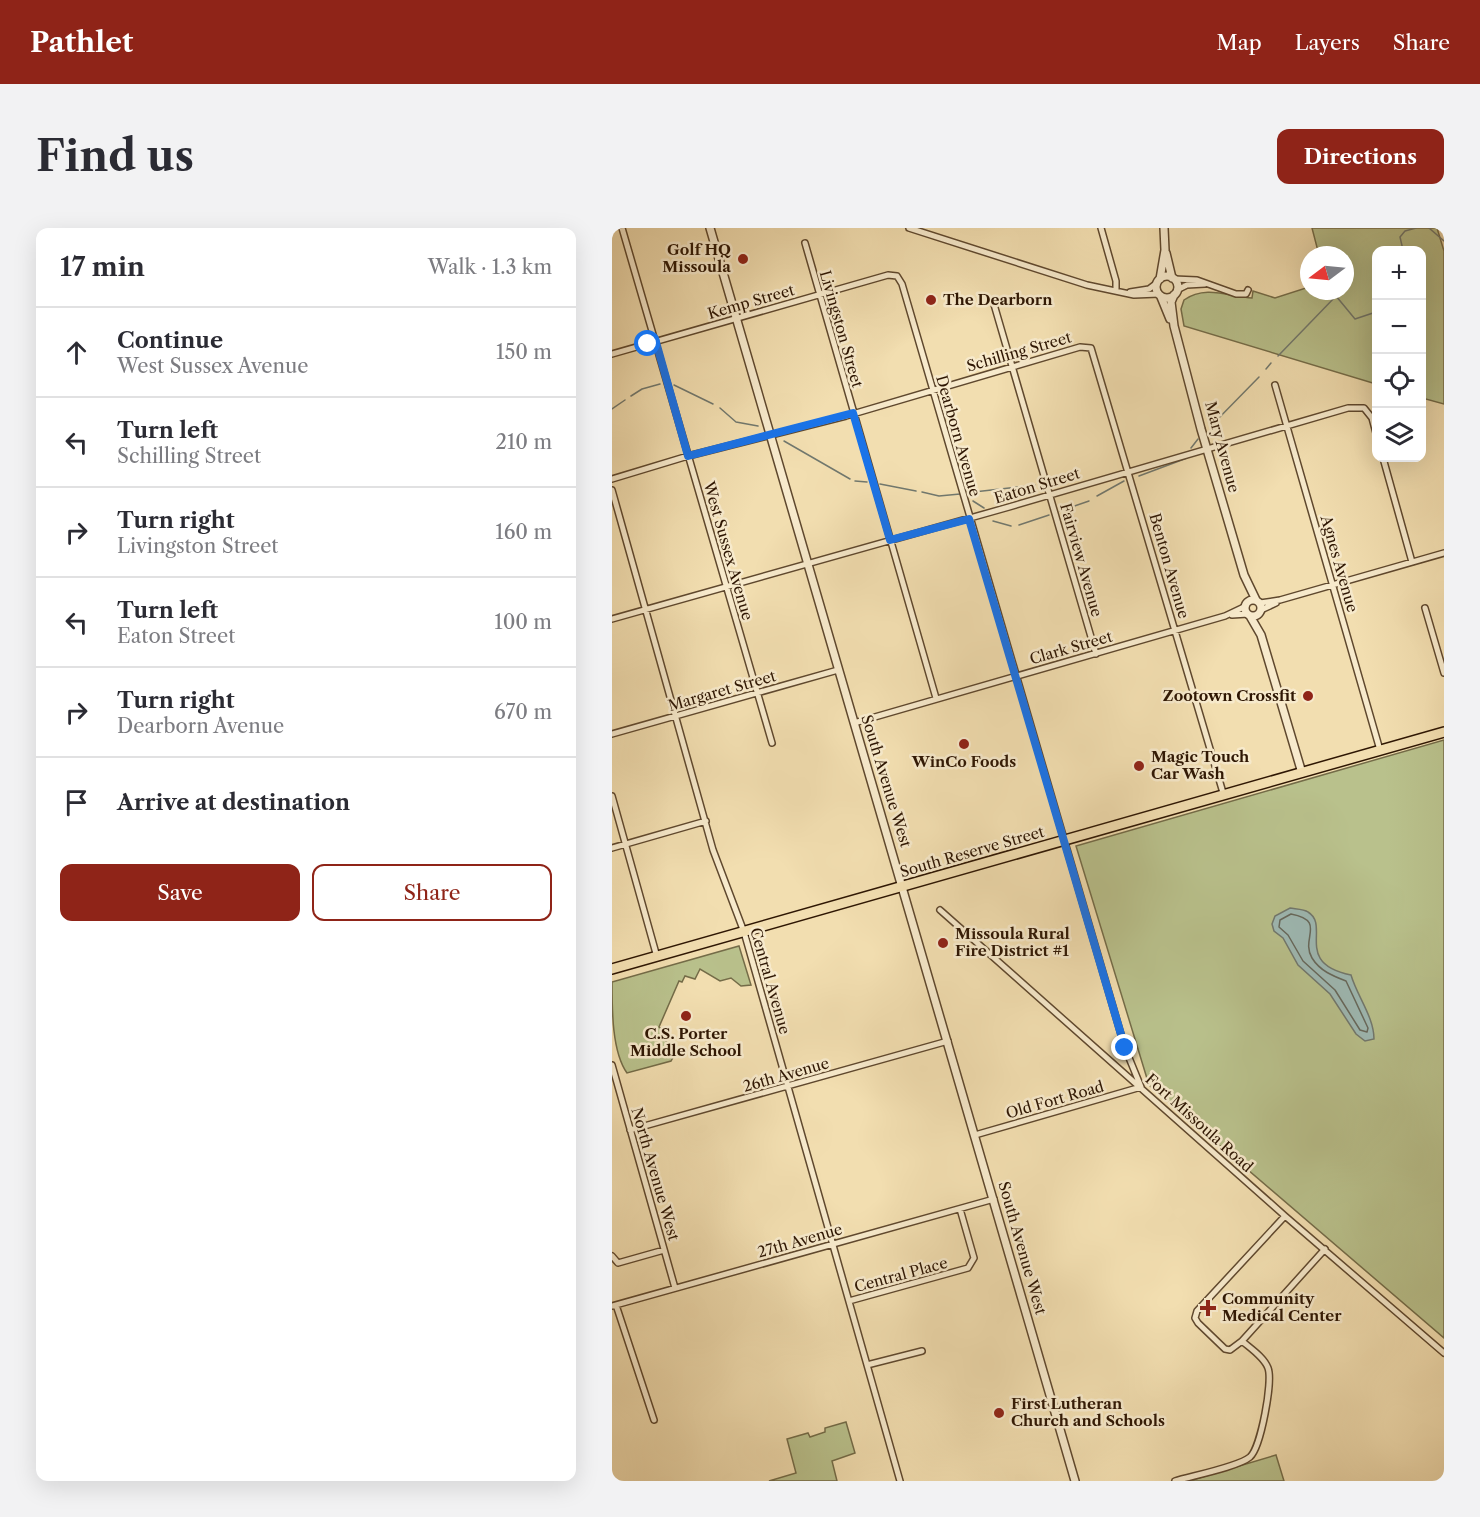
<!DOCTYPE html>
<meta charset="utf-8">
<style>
:root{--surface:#fff;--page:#f2f2f3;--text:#2b2b33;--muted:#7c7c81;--line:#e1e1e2;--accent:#8f2418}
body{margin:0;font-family:"Libre Caslon Text",serif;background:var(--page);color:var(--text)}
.controls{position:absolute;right:18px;top:18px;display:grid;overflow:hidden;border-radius:12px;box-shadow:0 6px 24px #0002}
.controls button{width:54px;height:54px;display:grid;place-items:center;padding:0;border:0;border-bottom:2px solid var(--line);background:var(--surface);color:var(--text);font:30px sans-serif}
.compass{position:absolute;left:688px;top:18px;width:54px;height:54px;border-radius:50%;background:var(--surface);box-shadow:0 6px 24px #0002;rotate:254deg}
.stop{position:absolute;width:18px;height:18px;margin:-14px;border:4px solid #1a73e8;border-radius:50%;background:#fff}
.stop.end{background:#1a73e8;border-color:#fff;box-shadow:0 2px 6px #0008}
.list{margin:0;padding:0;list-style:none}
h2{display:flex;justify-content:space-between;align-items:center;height:78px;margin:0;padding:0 24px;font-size:26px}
h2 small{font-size:20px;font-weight:400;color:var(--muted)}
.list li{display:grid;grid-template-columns:39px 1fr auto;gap:18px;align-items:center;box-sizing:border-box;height:90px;padding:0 24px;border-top:2px solid var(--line)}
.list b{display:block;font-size:22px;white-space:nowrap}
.list p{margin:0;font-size:20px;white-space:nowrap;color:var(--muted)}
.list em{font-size:20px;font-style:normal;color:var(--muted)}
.actions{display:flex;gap:12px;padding:18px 24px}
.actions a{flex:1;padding:14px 0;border:2px solid var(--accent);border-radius:12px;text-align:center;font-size:21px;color:var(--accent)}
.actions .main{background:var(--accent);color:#fff}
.icon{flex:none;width:33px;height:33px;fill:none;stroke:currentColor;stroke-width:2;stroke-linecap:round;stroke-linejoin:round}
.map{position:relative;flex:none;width:832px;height:1253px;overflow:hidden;border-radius:12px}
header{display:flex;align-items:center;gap:36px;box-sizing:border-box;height:84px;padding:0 30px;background:var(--accent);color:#fff}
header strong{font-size:28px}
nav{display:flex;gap:33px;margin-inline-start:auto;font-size:21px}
.intro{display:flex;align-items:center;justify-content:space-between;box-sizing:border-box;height:144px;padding:0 36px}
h1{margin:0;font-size:42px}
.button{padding:15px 27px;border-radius:12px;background:var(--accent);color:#fff;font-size:21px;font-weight:700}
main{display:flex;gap:36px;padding:0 36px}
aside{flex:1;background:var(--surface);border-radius:12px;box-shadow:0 6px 24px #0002}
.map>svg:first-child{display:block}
</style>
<header>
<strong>Pathlet</strong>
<nav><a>Map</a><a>Layers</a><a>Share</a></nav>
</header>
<div class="intro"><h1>Find us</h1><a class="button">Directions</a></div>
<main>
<aside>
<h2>17 min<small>Walk · 1.3 km</small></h2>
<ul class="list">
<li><svg class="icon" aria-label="ahead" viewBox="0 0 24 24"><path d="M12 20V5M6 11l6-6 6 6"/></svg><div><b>Continue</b><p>West Sussex Avenue</p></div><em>150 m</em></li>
<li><svg class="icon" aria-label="left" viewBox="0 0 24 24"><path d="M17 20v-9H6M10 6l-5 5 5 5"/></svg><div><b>Turn left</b><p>Schilling Street</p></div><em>210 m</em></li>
<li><svg class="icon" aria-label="right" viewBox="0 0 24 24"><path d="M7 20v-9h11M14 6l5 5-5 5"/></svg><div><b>Turn right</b><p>Livingston Street</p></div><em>160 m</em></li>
<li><svg class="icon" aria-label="left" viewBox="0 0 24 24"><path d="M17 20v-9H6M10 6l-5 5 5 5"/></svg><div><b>Turn left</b><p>Eaton Street</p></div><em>100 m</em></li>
<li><svg class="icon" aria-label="right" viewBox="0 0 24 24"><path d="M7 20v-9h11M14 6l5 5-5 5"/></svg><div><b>Turn right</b><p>Dearborn Avenue</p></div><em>670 m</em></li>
<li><svg class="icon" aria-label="arrive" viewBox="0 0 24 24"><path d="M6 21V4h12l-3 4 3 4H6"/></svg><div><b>Arrive at destination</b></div></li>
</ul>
<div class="actions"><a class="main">Save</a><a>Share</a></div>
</aside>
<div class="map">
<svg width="832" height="1253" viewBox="0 0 832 1253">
<rect width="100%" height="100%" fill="#f2deb0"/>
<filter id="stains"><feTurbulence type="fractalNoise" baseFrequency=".00333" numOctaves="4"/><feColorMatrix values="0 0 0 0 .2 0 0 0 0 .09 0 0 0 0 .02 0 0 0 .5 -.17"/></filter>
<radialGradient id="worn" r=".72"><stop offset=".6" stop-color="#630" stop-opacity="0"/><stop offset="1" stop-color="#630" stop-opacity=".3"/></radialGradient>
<!-- green -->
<path fill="#b9c18c" stroke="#746c48" stroke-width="1.5" d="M700,0h125l7,23v153l-22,-6v-148h-46v134l-192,-58 -3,-17 3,-9c21,-15 44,-4 68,-2l1,-7 22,7 34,-11v4h36v-36h-26z
M832,512v598l-295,-253 -73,-239z
M127,718l12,39 -10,1 -10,-8 -11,3 -20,-12 -5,10 -10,-3 -3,6 -3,-1 -20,46 10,7 -3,8 12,6 -7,13 -44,12c-15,-21 -15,-63 -15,-91z
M234,1194l9,31 -23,8 5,20h-68l27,-8 -9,-34 21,-6 2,4 15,-5v-4z
M664,1227l8,26h-95z"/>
<!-- water -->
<path fill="#9ebab5" stroke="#71786e" stroke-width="1.5" d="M678,680c5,1 14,1 18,4 23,14 -15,51 43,63 6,21 23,42 23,64l-9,2 -9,-7 -26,-40 -32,-29 -15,-27 -9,-7 -2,-7 3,-8z"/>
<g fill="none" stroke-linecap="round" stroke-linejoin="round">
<!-- shore -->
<path stroke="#66685c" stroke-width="1.5" d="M679,686c36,7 9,24 21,44 8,13 21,18 34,23l22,47 -1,4 -7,-2 -25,-40 -32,-29 -15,-26 -9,-8 1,-7z"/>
<!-- stream -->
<path stroke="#71786e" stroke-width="1.5" d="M817,0l15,13
M791,22l-3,-13 5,-6 11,-3
M666,128l58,-60 19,23 21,-7
M654,141l5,-6
M62,157l39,19
M19,168l11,-7 18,-5
M108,180l16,14 22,4
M0,181l13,-9
M599,198l48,-49
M172,213l66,38
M579,220l7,-9
M527,248l48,-18
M243,253l12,1
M268,256l36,7
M310,264l17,4 21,-2
M353,265l70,-8
M485,268l27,-15
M361,273l11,7
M448,283l29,-10
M381,293l18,5
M407,297l30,-10"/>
<!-- minor casing -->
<g stroke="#5f482e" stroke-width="8">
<path id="minor" d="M10,0l150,515
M297,0l178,57 47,10 25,-1
M489,0l15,53v10
M193,15l131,455
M562,51l23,1 39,14h10l2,-4
M565,62l10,-5 18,-1
M518,64l19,-3 8,-6
M381,73l103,353
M0,126l276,-79 9,1 5,8 223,764 16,39
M663,157l105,365
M771,230l29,104
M0,251l76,-23 158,-40 234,-69 11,1 133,448
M0,262l101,360 31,82 156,549
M648,375l20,-3 164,-47
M813,380l19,65
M649,382l15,-7
M620,387l16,-1
M0,391l397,-112 339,-99h16l8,10 4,15
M242,495l371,-107 21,-10
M0,506l226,-64
M0,568l45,161
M0,620l94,-27
M328,682l345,306 159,137
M0,837l63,223
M18,902l318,-89
M363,907l166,-48
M673,988l-88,95 -2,7 3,5 27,26 5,1 12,-9 83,-92
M0,1028l6,7 46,-13
M237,1073l119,-33 6,-10 -14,-49
M4,1077l38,115
M0,1078l382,-107
M255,1137l55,-14
M563,1253c16,-5 63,-14 75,-24 11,-10 23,-76 18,-89 -4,-11 -18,-20 -26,-27"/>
</g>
<!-- tertiary casing -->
<g stroke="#5f482e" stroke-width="10">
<path id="tertiary" d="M98,0l365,1253
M554,25l6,25
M544 59a11 11 0 1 1 22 0a11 11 0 1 1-22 0Z
M548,51l5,-29 -1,-22
M562,67l-3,7 3,24 27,103 43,146 12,25
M549,69l9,22
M633 380a8 8 0 1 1 16 0a8 8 0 1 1-16 0Z
M638,388l11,19 41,138"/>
</g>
<!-- trunk casing -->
<g stroke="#2e1603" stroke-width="12">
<path id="trunk" d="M0,741l832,-237"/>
</g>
<!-- minor -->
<use href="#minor" stroke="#f7eacc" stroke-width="5"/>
<!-- tertiary -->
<use href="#tertiary" stroke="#f7eacc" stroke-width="7"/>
<!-- trunk -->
<use href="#trunk" stroke="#f2deb0" stroke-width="9"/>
</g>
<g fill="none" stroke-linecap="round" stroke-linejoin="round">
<!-- route -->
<path stroke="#1a73e8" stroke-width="8" d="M36,116l8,-2 32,114 165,-43 37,127 79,-21 156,529"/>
</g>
<!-- markers -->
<g fill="#8f2418" stroke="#f7eacc" stroke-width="2">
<circle cx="131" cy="31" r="6"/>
<circle cx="319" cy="72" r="6"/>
<circle cx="696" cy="468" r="6"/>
<circle cx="352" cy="516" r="6"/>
<circle cx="527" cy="538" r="6"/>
<circle cx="331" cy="715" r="6"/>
<circle cx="74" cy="788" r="6"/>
<path d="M593 1071h6v6h6v6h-6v6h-6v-6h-6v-6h6z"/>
<circle cx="387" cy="1185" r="6"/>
</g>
<g text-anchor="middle" stroke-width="5" stroke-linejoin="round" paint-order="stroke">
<!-- poi labels -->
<g font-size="15" font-weight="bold" fill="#2e1603" stroke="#f7eacc" text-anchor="start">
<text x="119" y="27" text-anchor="end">Golf HQ<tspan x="119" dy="17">Missoula</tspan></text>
<text x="331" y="77">The Dearborn</text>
<text x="684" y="473" text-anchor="end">Zootown Crossfit</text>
<text x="539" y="534">Magic Touch<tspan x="539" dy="17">Car Wash</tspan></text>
<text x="352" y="539" text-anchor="middle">WinCo Foods</text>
<text x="343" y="711">Missoula Rural<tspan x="343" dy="17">Fire District #1</tspan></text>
<text x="74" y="811" text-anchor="middle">C.S. Porter<tspan x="74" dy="17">Middle School</tspan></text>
<text x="610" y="1076">Community<tspan x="610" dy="17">Medical Center</tspan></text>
<text x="399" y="1181">First Lutheran<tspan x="399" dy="17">Church and Schools</tspan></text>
</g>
<!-- street labels -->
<g font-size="15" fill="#2e1603" stroke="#f7eacc">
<text transform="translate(139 74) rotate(-16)" y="5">Kemp Street</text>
<text transform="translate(229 101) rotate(74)" y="5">Livingston Street</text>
<text transform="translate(407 124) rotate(-16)" y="5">Schilling Street</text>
<text transform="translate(346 208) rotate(74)" y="5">Dearborn Avenue</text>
<text transform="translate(610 219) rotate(75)" y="5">Mary Avenue</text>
<text transform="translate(425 258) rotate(-17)" y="5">Eaton Street</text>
<text transform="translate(116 323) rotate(74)" y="5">West Sussex Avenue</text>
<text transform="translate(469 332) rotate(74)" y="5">Fairview Avenue</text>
<text transform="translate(727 336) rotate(74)" y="5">Agnes Avenue</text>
<text transform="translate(557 338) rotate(74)" y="5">Benton Avenue</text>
<text transform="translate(459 420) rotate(-16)" y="5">Clark Street</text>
<text transform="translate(110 463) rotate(-16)" y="5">Margaret Street</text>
<text transform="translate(274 553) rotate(73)" y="5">South Avenue West</text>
<text transform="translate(360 624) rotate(-16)" y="5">South Reserve Street</text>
<text transform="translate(158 753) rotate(74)" y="5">Central Avenue</text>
<text transform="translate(174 847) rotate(-16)" y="5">26th Avenue</text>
<text transform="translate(443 872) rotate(-16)" y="5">Old Fort Road</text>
<text transform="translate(587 895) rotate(42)" y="5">Fort Missoula Road</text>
<text transform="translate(43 946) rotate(74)" y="5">North Avenue West</text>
<text transform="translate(188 1013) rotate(-16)" y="5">27th Avenue</text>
<text transform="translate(410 1020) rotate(74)" y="5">South Avenue West</text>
<text transform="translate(289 1047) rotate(-15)" y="5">Central Place</text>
</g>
</g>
<rect width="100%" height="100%" filter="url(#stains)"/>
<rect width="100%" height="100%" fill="url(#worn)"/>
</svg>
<div class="controls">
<button>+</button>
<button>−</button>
<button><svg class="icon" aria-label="locate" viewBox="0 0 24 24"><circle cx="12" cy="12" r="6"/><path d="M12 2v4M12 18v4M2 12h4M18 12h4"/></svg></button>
<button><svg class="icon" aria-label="layers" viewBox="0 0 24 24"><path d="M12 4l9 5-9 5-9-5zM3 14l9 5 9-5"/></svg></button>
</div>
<svg class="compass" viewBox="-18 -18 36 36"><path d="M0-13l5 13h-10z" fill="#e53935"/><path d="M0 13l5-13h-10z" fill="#7c7c81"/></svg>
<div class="stop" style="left:36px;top:116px"></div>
<div class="stop end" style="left:513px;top:820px"></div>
</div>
</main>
